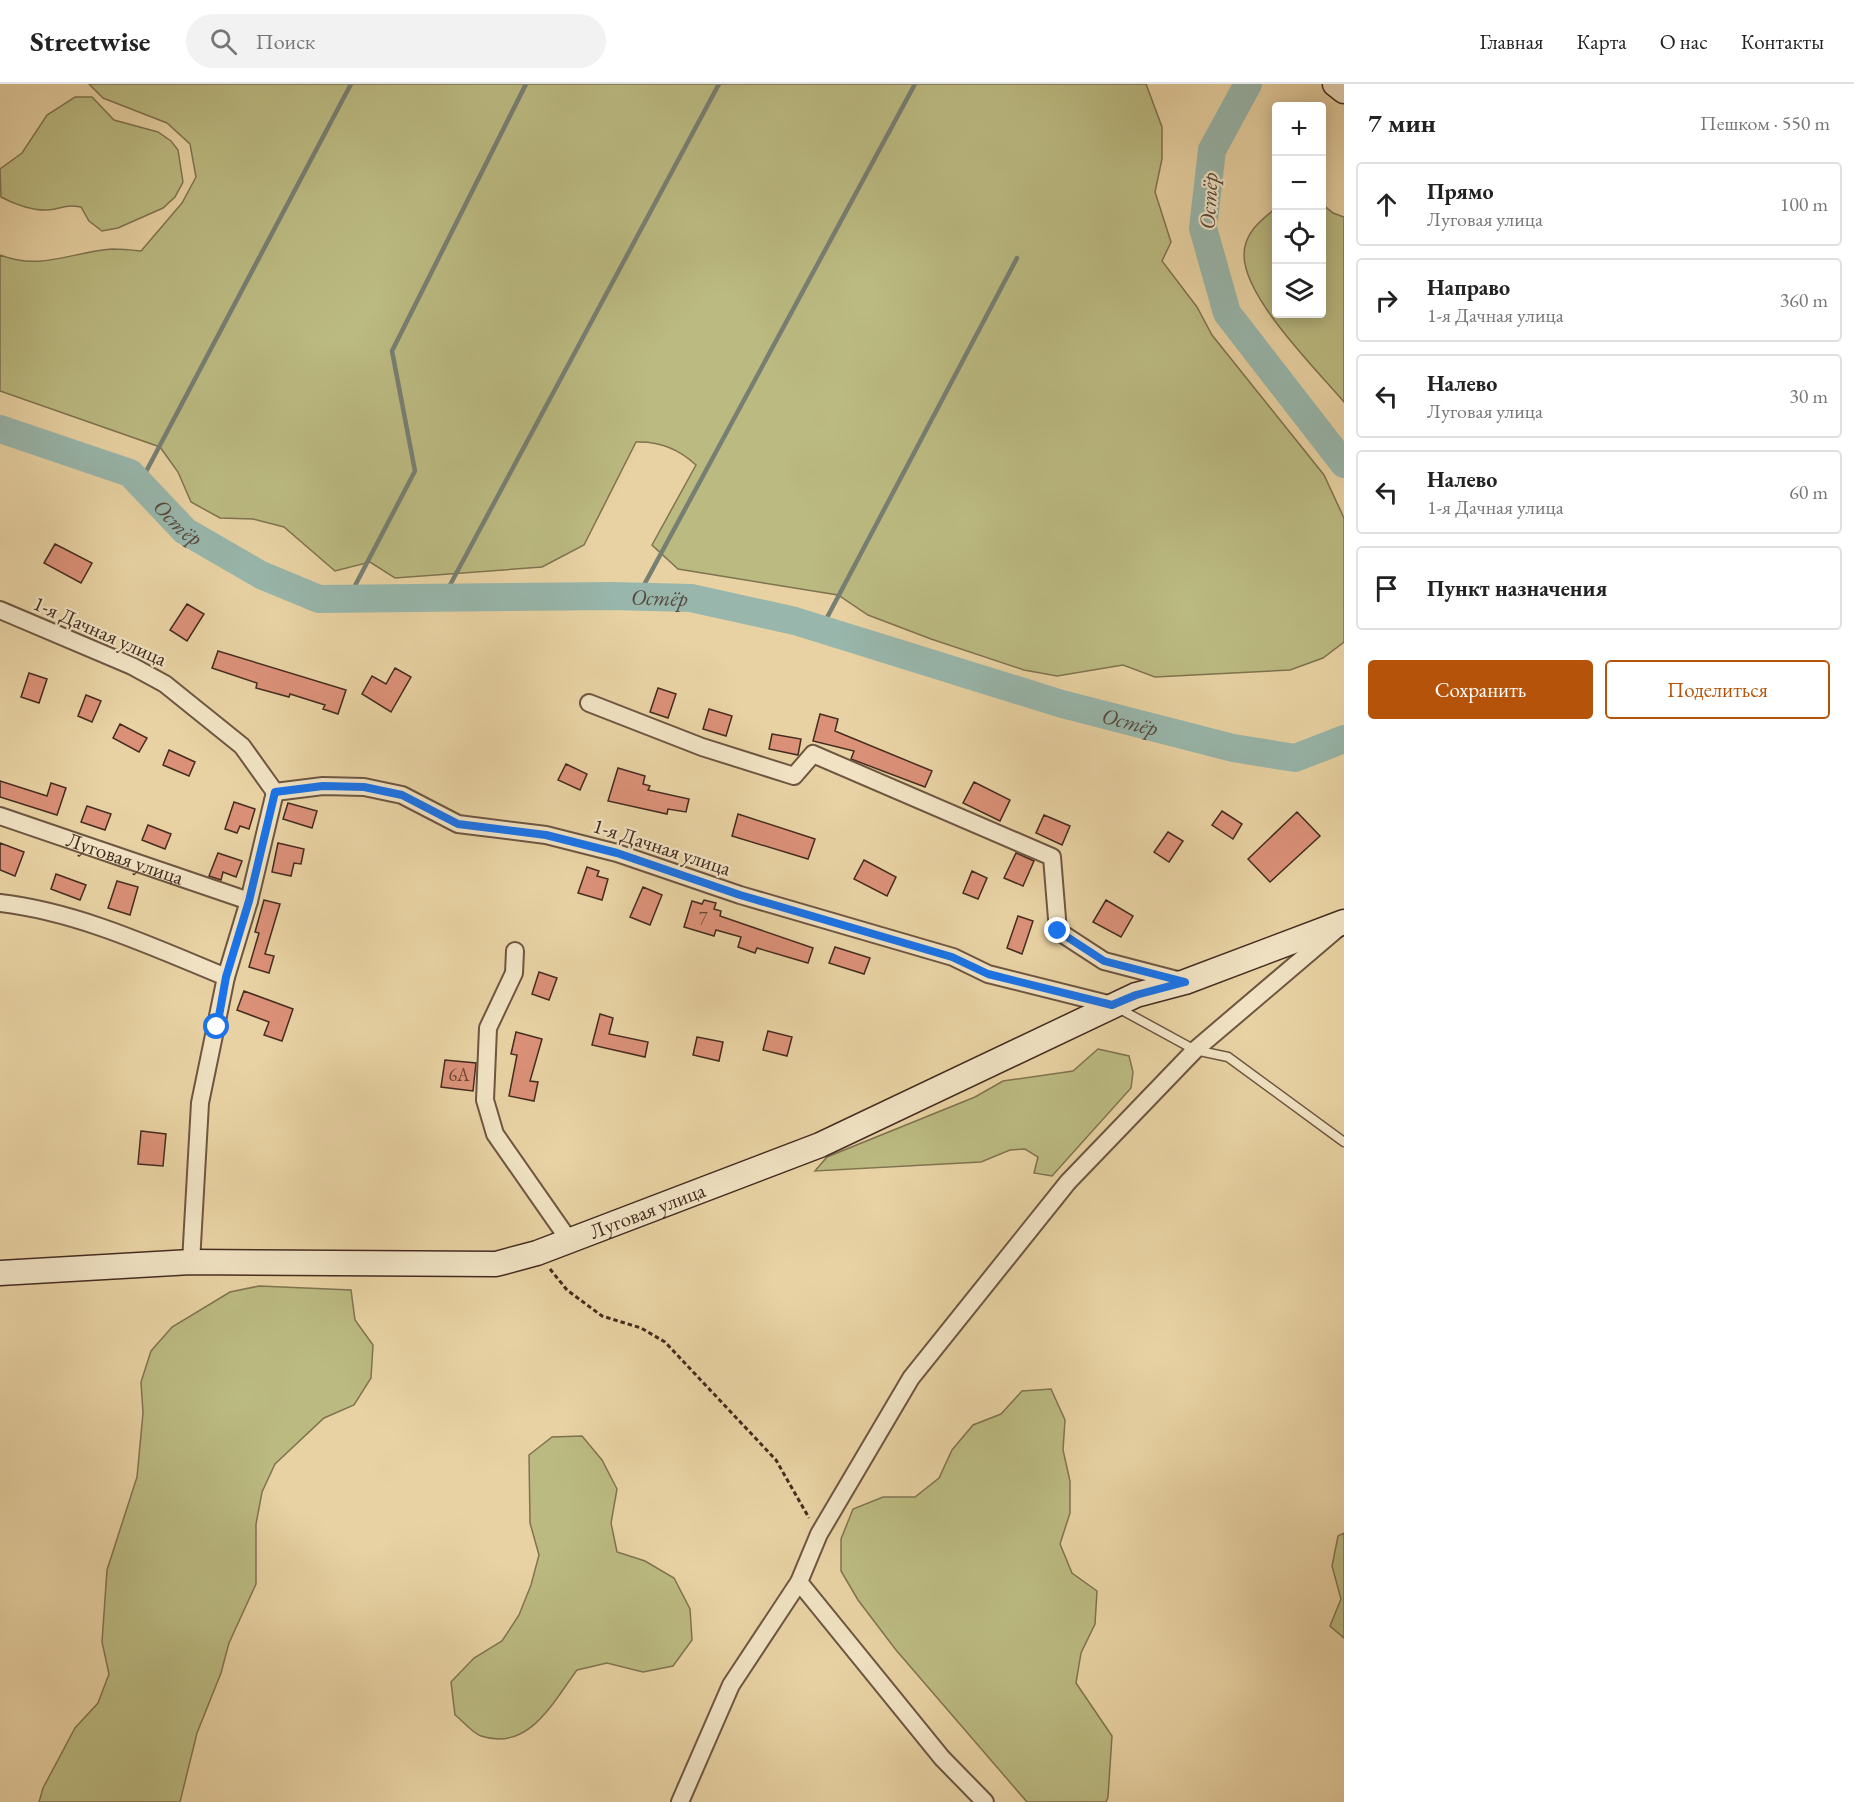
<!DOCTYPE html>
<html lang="ru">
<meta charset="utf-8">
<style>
:root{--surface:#fff;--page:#f2f2f2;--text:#222;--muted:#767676;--line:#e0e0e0;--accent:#b45309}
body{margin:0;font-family:"EB Garamond",serif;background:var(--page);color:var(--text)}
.controls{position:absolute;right:18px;top:18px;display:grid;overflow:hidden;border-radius:6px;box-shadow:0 3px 15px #0003}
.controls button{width:54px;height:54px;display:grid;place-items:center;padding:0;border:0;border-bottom:2px solid var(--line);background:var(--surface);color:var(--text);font:30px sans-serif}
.stop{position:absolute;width:18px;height:18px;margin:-14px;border:4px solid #1a73e8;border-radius:50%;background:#fff}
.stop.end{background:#1a73e8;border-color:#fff;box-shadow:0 2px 6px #0008}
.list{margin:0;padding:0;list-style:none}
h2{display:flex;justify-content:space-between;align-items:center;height:78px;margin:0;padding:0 24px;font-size:26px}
h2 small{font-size:20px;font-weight:400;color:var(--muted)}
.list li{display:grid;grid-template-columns:39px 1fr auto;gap:18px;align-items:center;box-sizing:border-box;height:84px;margin:0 12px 12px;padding:0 12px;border:2px solid var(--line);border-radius:6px}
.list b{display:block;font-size:22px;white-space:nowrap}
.list p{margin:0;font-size:20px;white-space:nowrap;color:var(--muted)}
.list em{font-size:20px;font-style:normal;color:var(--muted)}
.actions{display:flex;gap:12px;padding:18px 24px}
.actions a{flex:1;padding:14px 0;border:2px solid var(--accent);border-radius:6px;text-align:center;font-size:21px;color:var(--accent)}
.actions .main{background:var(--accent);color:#fff}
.icon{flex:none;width:33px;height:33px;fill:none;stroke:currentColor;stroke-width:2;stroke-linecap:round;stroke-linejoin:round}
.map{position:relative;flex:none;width:1344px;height:1718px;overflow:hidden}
header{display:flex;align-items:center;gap:36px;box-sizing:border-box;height:84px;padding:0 30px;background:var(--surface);border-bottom:2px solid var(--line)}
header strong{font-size:28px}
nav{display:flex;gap:33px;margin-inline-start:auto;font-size:21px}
.search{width:420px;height:54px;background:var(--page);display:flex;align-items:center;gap:15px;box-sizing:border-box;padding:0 21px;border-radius:33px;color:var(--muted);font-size:22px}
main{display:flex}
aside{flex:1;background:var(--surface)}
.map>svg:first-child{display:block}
</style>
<header>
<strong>Streetwise</strong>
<div class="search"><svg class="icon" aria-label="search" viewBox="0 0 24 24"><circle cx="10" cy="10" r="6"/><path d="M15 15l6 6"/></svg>Поиск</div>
<nav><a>Главная</a><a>Карта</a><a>О нас</a><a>Контакты</a></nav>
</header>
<main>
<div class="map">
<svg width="1344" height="1718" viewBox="0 0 1344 1718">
<rect width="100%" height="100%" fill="#e8d2a3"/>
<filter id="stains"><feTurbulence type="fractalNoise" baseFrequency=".00333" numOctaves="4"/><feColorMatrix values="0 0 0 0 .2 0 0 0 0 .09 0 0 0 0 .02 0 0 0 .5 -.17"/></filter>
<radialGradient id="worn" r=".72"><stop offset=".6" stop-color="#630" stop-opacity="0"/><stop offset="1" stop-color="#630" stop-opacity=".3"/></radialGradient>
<!-- green -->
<path fill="#bbba81" stroke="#807350" stroke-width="1.5" d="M89,0h1057l16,43v32l-7,33 16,50 -9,19 35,46 15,28 112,140 20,43v124l-21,16 -33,12 -135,7 -32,-12 -66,11 -33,-6 -93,-31 -63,-24 -30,-20 -160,-26 -26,-24 44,-80c-17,-16 -37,-24 -60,-23l-52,103 -42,22 -147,11 -25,-16 -35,9 -51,-44 -31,-8 -33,-1 -29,-16 -13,-30 -18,-25 -160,-56v-136c41,16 71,-3 112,-6 10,0 20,1 29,2l41,-48 14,-26 -6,-33 -23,-21 -64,-25z
M75,13h17l22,23 44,12 13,9 7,9 5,32 -8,15 -12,11 -45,20 -16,3 -13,-10 -8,-14c-19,-3 -18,2 -33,3 -15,1 -34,-6 -47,-13l-1,-28 22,-16 25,-38z
M1322,120l11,9 11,4v185c-28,-33 -100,-104 -100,-147 0,-22 17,-35 32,-47v106h46z
M1098,965l31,7 4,16 -2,16 -79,88 -18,-3 4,-16 -13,-8 -15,1 -29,12 -166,9 12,-14 148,-60 28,-16 70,-10z
M259,1202l92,4 4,30 18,25 -2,33 -17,27 -30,13 -49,46 -13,28 -6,32v60l-27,59 -8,30 -24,60 -17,69h-141l4,-14 32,-60 23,-25 11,-29 -7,-32 5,-72 30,-93 6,-64 -2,-31 10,-31 21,-24 58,-35z
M1051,1305l14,31 -2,30 7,31v32l-10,31 12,29 25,18 -2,33 -14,29 -5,30 36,53 -4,61 -2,5h-79l-131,-152 -38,-50 -17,-29v-32l12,-30 30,-12h32l24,-19 13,-28 21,-25 28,-11 21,-23z
M582,1352l20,24 15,29 -6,34 6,29 28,9 29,17 16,31 2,31 -19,26 -30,6 -36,-9 -30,7c-24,32 -48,82 -96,66 -9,-3 -18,-15 -26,-21l-4,-33 23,-24 28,-17 17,-26 12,-30 8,-30 -9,-32 -1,-68 23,-18z
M1344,1449v105l-14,-12 11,-27 -9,-33 6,-30z"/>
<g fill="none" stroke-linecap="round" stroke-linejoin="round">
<!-- stream -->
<path stroke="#777f73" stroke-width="4.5" d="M140,399l211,-399
M638,512l277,-512
M443,514l276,-514
M348,515l67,-128 -23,-120 134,-267
M821,545l196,-371"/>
<!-- river -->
<g stroke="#98b6ab" stroke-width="28">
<path d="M1248,0l-36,66 -9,78 24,85 117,151"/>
<path id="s1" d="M0,345l130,44 55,58 76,44 58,24 294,-3 78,2 104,23 267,83 171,44 62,10 49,-19"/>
</g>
</g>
<!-- building -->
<path fill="#db9178" stroke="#452c20" stroke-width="1.5" d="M55,460l37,19 -11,20 -37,-20z
M187,520l17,10 -17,27 -17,-11z
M218,567l128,39 -8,24 -15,-5 2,-4 -35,-11 -1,3 -33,-9 1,-5 -45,-15z
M395,584l16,9 -20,35 -29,-18 10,-18 14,8z
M29,589l18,6 -8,24 -18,-6z
M658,604l18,6 -8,24 -18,-6z
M86,611l15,6 -9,21 -14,-6z
M709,625l23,7 -6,20 -23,-7z
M820,630l18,5 -3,12 97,40 -7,16 -74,-28 3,-8 -41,-10z
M120,640l27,14 -8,14 -26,-14z
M772,650l29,5 -3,16 -29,-6z
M169,666l26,12 -6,14 -26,-11z
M566,680l21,10 -7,16 -22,-10z
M618,684l27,8 -2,8 7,2 -2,4 41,9 -3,13 -18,-3 -1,5 -59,-13z
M0,697l47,15 4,-13 15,5 -9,27 -57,-18z
M974,698l36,18 -10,21 -37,-18z
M234,718l21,7 -6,20 -9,-3 -3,7 -12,-4z
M288,719l29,8 -5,17 -29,-9z
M87,722l24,8 -6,16 -24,-8z
M1222,727l20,13 -9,15 -21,-14z
M1297,728l23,24 -50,46 -22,-23z
M738,730l77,25 -7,20 -76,-23z
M1044,731l26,11 -8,19 -26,-12z
M148,741l23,9 -6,15 -23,-9z
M1168,748l15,9 -14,21 -15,-10z
M0,759l24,9 -9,24 -15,-6z
M278,759l26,6 -3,15 -7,-1 -3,13 -19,-4z
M218,769l24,8 -6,16 -13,-5 -2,8 -12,-4z
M1016,769l18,8 -11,25 -19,-8z
M864,776l32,17 -9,19 -33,-17z
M587,783l12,4 -2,5 11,3 -6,21 -24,-7z
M972,787l15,7 -9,21 -15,-6z
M56,790l30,11 -6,15 -29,-11z
M117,797l21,6 -8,28 -22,-7z
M643,803l19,8 -12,30 -20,-8z
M264,816l16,4 -15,50 9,2 -5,17 -20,-6 10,-34 -4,-1z
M704,816l12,3 -2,6 7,2 -1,5 93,32 -5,15 -51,-15 -2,5 -17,-6 3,-10 -25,-7 -2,6 -30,-9 8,-26 10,3z
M1106,816l27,16 -12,21 -28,-15z
M1018,832l15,5 -11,33 -15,-6z
M835,863l35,11 -6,16 -35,-11z
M539,888l18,6 -8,22 -17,-6z
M244,907l49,18 -11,32 -18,-6 5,-13 -32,-12z
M600,930l13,4 -4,16 39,8 -3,15 -53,-12z
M768,947l24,6 -5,19 -24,-6z
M516,948l26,7 -12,42 8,1 -4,19 -25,-5 8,-41 -6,-1z
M697,953l26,5 -4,19 -26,-6z
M445,976l31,3 -3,28 -32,-4z
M141,1047l25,3 -3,32 -25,-2z"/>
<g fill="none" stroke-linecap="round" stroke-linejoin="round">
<!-- lane casing -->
<g stroke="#6e5641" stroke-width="11">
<path id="lane" d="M1118,924l77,42 33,7 116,85"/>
</g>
<!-- street casing -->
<g stroke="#6e5641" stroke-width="20">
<g id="street">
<path d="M0,526l132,56 33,18 77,62 33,46"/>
<path d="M589,619l113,44 92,29 19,-22 239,103 6,74 46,30 77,20"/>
<path d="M275,708l48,-6 41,1 38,8 56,29 88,11 71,18 123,42 213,62 35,17 124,31"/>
<path id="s2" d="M0,732l249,85"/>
<path d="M0,819c78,9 153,44 226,74"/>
<path d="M515,867l-1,22 -26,55 -3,72 10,34 74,106"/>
<path d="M191,1178l9,-159 26,-126 23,-76 26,-109"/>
<path d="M799,1498l143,176 43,44"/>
<path d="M680,1718l51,-117 68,-103 20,-48 92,-156 157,-196 127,-132 141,-120"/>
</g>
</g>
<!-- secondary casing -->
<g stroke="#452c20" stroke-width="27">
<g id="secondary">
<path d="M1335,0l9,7"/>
<path id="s3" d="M0,1189l191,-11 305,2 41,-11 283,-108 316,-150 49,-13 159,-60"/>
</g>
</g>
<!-- path -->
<path stroke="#452c20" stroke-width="3" stroke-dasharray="4.5 3" stroke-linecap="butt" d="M550,1185l17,21 35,26 39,12 24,14 111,118 33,58"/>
<!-- lane -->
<use href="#lane" stroke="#f0e2c3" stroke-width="8"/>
<!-- street -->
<use href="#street" stroke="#f0e2c3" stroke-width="16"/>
<!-- secondary -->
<use href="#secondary" stroke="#f0e2c3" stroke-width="24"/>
</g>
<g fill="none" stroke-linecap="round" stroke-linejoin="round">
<!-- route -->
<path stroke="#1a73e8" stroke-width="8" d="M217,943l9,-50 23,-76 26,-109 48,-6 41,1 38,8 56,29 88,11 71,18 123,42 212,62 36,17 124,31 24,-10 49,-13 -81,-21 -46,-30"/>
</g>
<g text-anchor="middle" stroke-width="4.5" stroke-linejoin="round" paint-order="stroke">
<!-- number labels -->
<g font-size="18" fill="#6a4536">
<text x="703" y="841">7</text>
<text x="459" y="997">6А</text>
</g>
<!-- street labels -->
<g font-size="21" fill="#452c20" stroke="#f0e2c3">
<text transform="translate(100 547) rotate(24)" y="7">1-я Дачная улица</text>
<text transform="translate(662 763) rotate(18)" y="7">1-я Дачная улица</text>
<text dy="7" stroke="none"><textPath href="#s2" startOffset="132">Луговая улица</textPath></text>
<text dy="7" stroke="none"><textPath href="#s3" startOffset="657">Луговая улица</textPath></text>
</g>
<!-- water labels -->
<g font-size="22" font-style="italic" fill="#56483c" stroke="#f0e2c3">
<text transform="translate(1208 117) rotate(-87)" y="8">Остёр</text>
<text dy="8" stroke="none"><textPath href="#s1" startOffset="206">Остёр</textPath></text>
<text dy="8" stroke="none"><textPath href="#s1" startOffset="708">Остёр</textPath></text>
<text dy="8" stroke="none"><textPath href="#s1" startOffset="1196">Остёр</textPath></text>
</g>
</g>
<rect width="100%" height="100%" filter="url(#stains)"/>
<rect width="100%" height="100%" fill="url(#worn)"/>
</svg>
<div class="controls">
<button>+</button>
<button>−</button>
<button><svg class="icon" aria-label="locate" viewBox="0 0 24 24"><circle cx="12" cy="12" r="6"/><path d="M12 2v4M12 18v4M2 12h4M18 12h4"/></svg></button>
<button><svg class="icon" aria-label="layers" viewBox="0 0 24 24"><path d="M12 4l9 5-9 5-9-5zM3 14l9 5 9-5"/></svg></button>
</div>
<div class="stop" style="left:217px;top:943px"></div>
<div class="stop end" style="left:1058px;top:847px"></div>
</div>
<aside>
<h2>7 мин<small>Пешком · 550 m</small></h2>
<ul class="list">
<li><svg class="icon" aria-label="ahead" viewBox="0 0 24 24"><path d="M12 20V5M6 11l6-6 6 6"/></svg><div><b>Прямо</b><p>Луговая улица</p></div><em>100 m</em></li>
<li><svg class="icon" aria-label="right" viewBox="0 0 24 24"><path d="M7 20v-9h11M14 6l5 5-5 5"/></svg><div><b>Направо</b><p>1-я Дачная улица</p></div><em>360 m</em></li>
<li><svg class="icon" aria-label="left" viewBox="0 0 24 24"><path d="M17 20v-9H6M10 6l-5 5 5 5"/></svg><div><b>Налево</b><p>Луговая улица</p></div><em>30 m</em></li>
<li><svg class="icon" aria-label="left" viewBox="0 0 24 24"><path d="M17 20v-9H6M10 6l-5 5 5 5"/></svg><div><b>Налево</b><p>1-я Дачная улица</p></div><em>60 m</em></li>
<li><svg class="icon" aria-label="arrive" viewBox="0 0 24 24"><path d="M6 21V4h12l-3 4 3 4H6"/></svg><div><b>Пункт назначения</b></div></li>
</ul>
<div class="actions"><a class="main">Сохранить</a><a>Поделиться</a></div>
</aside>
</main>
